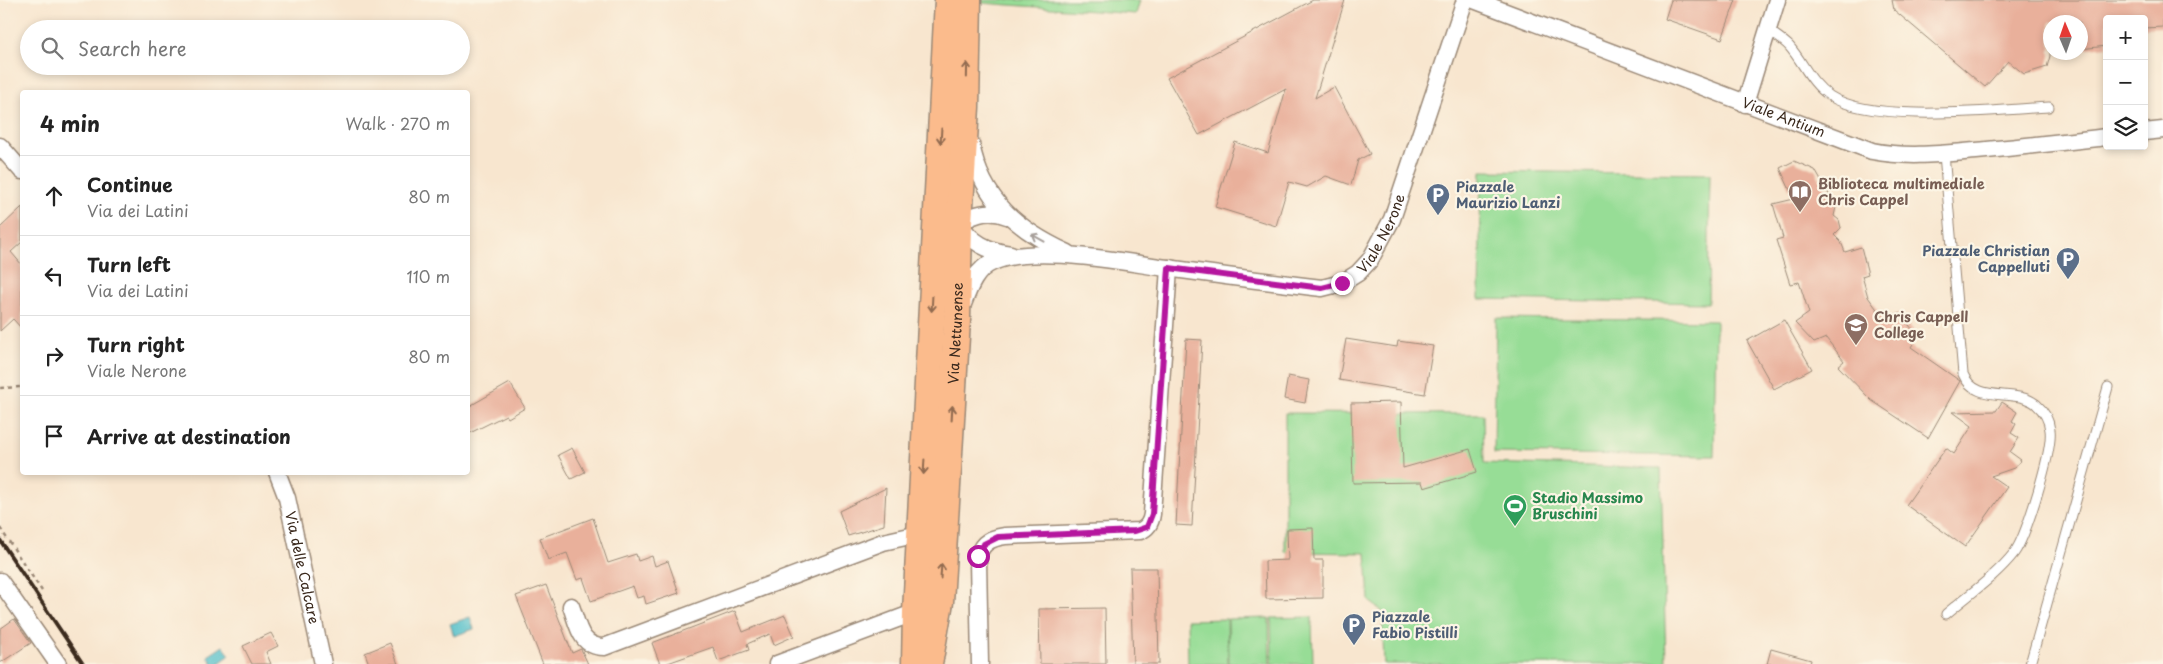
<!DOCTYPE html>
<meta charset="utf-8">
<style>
:root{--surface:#fff;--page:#f2f2f2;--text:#222;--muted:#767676;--line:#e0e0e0}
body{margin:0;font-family:"Playpen Sans",sans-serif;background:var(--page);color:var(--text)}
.controls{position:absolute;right:15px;top:15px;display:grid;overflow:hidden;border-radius:5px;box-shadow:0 2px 8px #0003}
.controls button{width:45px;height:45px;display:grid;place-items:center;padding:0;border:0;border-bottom:1px solid var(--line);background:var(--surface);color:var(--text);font:25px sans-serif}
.compass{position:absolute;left:2043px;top:15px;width:45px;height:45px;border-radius:50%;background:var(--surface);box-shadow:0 2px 8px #0003;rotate:358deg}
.stop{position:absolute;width:15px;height:15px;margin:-11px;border:4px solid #b5179e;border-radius:50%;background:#fff}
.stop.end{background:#b5179e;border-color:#fff;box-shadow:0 1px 5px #0008}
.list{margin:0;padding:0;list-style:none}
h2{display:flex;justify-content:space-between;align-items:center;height:65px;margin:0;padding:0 20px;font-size:21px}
h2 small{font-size:16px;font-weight:400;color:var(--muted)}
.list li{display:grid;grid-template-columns:32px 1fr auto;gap:15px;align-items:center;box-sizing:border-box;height:80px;padding:0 20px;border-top:1px solid var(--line)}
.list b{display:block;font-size:19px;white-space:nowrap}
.list p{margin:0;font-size:16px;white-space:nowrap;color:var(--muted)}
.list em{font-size:16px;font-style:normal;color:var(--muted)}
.icon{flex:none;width:28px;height:28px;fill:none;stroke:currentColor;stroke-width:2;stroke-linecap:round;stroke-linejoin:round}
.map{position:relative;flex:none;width:2163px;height:664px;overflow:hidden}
.search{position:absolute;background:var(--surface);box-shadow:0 2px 8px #0003;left:20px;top:20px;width:450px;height:55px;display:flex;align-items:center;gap:12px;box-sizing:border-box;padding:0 18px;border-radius:28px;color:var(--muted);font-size:19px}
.panel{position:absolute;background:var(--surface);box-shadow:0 2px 8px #0003;left:20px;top:90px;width:450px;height:385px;border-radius:5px}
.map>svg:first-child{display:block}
</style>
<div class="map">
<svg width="2163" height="664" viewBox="0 0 2163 664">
<rect width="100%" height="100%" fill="#fcf5e5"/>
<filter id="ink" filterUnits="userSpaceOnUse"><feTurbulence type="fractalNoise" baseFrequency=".02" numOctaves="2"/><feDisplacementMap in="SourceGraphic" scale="10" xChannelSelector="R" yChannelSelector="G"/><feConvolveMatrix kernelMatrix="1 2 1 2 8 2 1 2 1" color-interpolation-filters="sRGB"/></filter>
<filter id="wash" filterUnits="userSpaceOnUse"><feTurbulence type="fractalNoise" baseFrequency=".0096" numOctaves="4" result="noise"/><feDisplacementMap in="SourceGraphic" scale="20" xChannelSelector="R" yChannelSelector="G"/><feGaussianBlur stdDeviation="1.12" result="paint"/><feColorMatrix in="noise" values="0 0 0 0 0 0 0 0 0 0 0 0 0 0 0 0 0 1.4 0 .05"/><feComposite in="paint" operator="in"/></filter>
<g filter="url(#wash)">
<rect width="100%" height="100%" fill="#f8e6cf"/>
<!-- green -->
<path fill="#97dd96" stroke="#69845a" d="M981,0h159l-4,14 -155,-11z
M1481,171l229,3 -2,129 -229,-4z
M1496,318l220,3 -2,135 -220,-3z
M1285,413l198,1 1,49 177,5 5,196h-282l-2,-53 -13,-10 -3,-48 -81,-1z
M1312,617l1,47h-41l-1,-46z
M1269,618l1,46h-41l-1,-45z
M1227,619l1,45h-40l-1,-44z"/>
<!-- water -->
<path fill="#52bfca" stroke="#467474" d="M470,617l4,12 -20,7 -4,-12z
M223,646l7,9 -12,9h-5l-5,-8z"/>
<g id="blocks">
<!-- building -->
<path fill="#e9b09b" d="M1313,0h32l-30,98 19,-11 36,67 -12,6 -7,25 -25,-9 -19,11 -18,-5 -13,44 -61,-19 20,-65 33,11 18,-64 -87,46 -32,-57z
M1671,0h65l-14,39 -57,-20z
M1892,0h271v27l-19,1v-9h-37v27l-27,3v-27h-30v34l-3,11 -23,7 -16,-13 -23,26 -91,-77z
M1794,161l21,9 13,23 5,6 3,8 -2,9 5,4 2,8 -7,7 7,7 4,10 16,-5 7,27 -6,2 6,21 16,22 15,-6 19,23 -7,11 49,34 -32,57 -57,-38 -33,-34 6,-5 -18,-23 -12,5 -19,-20 14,-10 -10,-31 -9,2 -14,-44 7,-2 -10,-34 21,-5 -14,-31z
M22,207v35l-11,10 11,13v64l-9,-10 -13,12v-103z
M1784,320l28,49 -38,20 -27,-48z
M1186,339l16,1 -10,186 -16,-1z
M1346,339l51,8 1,-6 35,5 -8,48 -86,-14z
M1288,376l21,4 -4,23 -21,-4z
M510,383l15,25 -17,10 -2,-3 -38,19v-27z
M1401,402l2,66 67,-19 7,23 -53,16 -2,-6 -69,1 -2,-80z
M2002,402l15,10 -5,9 4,3 -5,9 8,5 -9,14 11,8 -7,8 -23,8 16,11 -42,60 -59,-42 40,-57 8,6 18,-28 -19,-14 43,-1z
M572,448l13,24 -14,7 -13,-24z
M886,488l-2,37 -36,11 -9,-25z
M593,518l15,45 28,-9 2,7 14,-5 3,10 13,-5 11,32 -33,11 -2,-8 -7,2 -4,-12 -42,15 -8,-23 -6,2 -10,-27 -19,7 -8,-22z
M1313,528l1,32h9v38l-57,1 -1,-38 23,-1 -1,-31z
M1130,568h27l2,96h-26z
M546,585l26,68 9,-4 7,15h-45l-27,-68z
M1105,608l1,56h-66l-1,-55z
M735,611l8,21 42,-17 9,21 -20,9 -4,-11 -23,10 2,6 -31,11 -5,-14 -48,17h-5l-8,-21z
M14,619l17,24 -31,20v-34z
M271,633l7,13 -12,6 5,12h-19l-9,-18z
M390,643l8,21h-29l-4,-11z
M1771,649l40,11 -1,4h-43z"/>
</g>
</g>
<g filter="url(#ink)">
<use href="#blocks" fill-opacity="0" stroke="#9a8876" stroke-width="1"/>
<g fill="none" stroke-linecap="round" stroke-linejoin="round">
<!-- lane casing -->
<g stroke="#9a8876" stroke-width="11">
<path id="lane" d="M1768,30c7,5 15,10 21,16 15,17 21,37 41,50 42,28 166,14 219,11
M1944,154l19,220c13,31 50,13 73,30 8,7 13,16 14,26 3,20 -24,107 -36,123 -18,23 -46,42 -68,61
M2030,664l78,-277"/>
</g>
<!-- street casing -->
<g stroke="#9a8876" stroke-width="19">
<g id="street">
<path id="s1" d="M1474,0l398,151c35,7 69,3 104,0 44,-4 87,-9 131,-14"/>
<path d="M1745,104l32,-104"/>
<path d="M2144,132l19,-2"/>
<path d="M971,144c11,57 47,86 97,109"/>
<path d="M0,146l22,25"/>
<path d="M958,222c14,21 29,29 53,32"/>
<path d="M954,227c16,-12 33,-19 53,-11"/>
<path id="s2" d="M963,304c6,-16 13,-35 30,-42 40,-18 129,0 174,6 51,7 103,14 155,20l20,-5 16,-10 12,-13 22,-41 73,-219"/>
<path id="s3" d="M277,472l10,26 36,166"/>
<path d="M0,581l58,83"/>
<path d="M571,606c7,19 9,41 33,41l279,-105 45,-10"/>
<path d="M777,664l139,-52h7"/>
<path d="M980,664l-2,-104c1,-16 12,-22 27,-24l135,-5c8,-3 11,-9 12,-17l17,-246"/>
</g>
</g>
<!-- primary casing -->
<g stroke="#9a8876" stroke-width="29">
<g id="primary">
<path d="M915,664l1,-52 32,-612"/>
<path id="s4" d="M929,664l11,-62 10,-165 7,-117 2,-97 7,-116 2,-107"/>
</g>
</g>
<!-- path -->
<path stroke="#9a8876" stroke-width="2.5" stroke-dasharray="4 4" stroke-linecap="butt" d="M0,388l22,-1
M0,528l42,63"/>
<!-- lane -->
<use href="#lane" stroke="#fff" stroke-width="9"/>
<!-- street -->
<use href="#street" stroke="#fff" stroke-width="16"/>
<!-- primary -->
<use href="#primary" stroke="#fbbb8c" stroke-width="26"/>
<!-- rail -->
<path stroke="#3b2a1e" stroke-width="4" d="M0,540l83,124"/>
</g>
<!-- one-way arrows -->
<defs><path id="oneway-shaft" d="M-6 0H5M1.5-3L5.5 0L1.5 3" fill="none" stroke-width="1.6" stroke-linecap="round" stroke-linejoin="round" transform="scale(1.25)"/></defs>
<g stroke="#916b50">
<use href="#oneway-shaft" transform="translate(967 70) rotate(-89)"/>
<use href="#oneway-shaft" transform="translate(941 136) rotate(93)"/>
<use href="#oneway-shaft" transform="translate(932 304) rotate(93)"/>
<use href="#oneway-shaft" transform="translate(952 413) rotate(-87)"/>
<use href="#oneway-shaft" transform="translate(924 467) rotate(93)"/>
<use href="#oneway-shaft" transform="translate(941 571) rotate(-86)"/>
</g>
<use stroke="#a79f9a" href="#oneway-shaft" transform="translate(1038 238) rotate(-151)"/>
</g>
<g fill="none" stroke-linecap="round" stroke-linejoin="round" filter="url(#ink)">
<!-- route -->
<path stroke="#b5179e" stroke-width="6" d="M978,556l6,-12 14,-7 137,-6 12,-4 5,-13 17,-246 153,20 20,-5"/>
</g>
<!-- icons -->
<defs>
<g id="library-pin" transform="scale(1.25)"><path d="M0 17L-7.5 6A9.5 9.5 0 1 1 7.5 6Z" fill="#8d6e63" stroke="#fcf5e5"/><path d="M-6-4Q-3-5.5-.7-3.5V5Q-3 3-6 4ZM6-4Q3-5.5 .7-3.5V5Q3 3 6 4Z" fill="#fff"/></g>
<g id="parking-pin" transform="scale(1.25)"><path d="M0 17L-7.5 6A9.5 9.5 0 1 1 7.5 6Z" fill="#5c6f8a" stroke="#fcf5e5"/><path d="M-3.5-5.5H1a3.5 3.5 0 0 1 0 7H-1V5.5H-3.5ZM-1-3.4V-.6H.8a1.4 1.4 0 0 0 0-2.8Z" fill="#fff"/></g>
<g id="school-pin" transform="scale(1.25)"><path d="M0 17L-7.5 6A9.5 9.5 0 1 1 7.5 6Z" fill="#8d6e63" stroke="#fcf5e5"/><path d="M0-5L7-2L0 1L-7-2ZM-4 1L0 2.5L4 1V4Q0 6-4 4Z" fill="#fff"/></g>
<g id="stadium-pin" transform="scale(1.25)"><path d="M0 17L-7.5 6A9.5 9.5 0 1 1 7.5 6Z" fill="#2e9e5b" stroke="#fcf5e5"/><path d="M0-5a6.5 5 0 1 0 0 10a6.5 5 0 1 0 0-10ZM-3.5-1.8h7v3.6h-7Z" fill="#fff"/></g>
</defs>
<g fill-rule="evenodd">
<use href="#library-pin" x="1800" y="192"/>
<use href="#parking-pin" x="1438" y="195"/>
<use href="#parking-pin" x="2068" y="259"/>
<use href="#school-pin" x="1856" y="325"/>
<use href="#stadium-pin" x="1515" y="506"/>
<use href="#parking-pin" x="1354" y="625"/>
</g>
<g text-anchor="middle" stroke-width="4.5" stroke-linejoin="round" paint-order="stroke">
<!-- street labels -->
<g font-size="14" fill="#3b2a1e" stroke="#fcf5e5">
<text dy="5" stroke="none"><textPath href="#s1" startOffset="331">Viale Antium</textPath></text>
<text dy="5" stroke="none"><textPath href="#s2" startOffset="471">Viale Nerone</textPath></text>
<text dy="5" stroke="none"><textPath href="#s4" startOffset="332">Via Nettunense</textPath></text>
<text dy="5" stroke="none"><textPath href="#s3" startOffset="99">Via delle Calcare</textPath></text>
</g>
<!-- education labels -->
<g font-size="14" font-weight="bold" fill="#785e54" stroke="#fcf5e5" text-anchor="start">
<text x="1818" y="189">Biblioteca multimediale<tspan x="1818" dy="16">Chris Cappel</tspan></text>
<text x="1874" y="322">Chris Cappell<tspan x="1874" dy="16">College</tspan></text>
</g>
<!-- service labels -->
<g font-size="14" font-weight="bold" fill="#4e5e75" stroke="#fcf5e5" text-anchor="start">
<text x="1456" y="192">Piazzale<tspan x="1456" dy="16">Maurizio Lanzi</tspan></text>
<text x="2050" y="256" text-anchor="end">Piazzale Christian<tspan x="2050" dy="16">Cappelluti</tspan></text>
<text x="1372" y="622">Piazzale<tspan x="1372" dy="16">Fabio Pistilli</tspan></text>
</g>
<!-- leisure labels -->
<g font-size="14" font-weight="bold" fill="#27864d" stroke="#fcf5e5" text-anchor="start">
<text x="1532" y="503">Stadio Massimo<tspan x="1532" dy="16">Bruschini</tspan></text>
</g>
</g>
</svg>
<div class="controls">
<button>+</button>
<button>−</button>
<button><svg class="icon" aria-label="layers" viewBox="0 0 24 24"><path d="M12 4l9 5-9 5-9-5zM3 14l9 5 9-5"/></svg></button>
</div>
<svg class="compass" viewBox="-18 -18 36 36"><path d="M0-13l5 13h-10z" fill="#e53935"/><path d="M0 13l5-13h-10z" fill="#767676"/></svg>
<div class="stop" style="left:978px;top:556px"></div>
<div class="stop end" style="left:1342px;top:283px"></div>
<div class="search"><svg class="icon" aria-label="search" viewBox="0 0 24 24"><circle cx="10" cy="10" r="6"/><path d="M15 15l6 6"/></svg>Search here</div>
<section class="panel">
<h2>4 min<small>Walk · 270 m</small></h2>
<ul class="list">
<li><svg class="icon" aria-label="ahead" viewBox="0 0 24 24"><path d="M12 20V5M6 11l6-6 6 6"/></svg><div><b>Continue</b><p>Via dei Latini</p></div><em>80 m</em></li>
<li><svg class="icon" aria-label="left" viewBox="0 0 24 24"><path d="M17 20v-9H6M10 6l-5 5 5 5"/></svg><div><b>Turn left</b><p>Via dei Latini</p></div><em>110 m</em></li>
<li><svg class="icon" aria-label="right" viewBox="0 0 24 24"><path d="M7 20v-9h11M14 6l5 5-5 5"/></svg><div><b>Turn right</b><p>Viale Nerone</p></div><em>80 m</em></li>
<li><svg class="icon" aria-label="arrive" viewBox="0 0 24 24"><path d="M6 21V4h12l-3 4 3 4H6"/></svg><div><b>Arrive at destination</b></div></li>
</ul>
</section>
</div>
